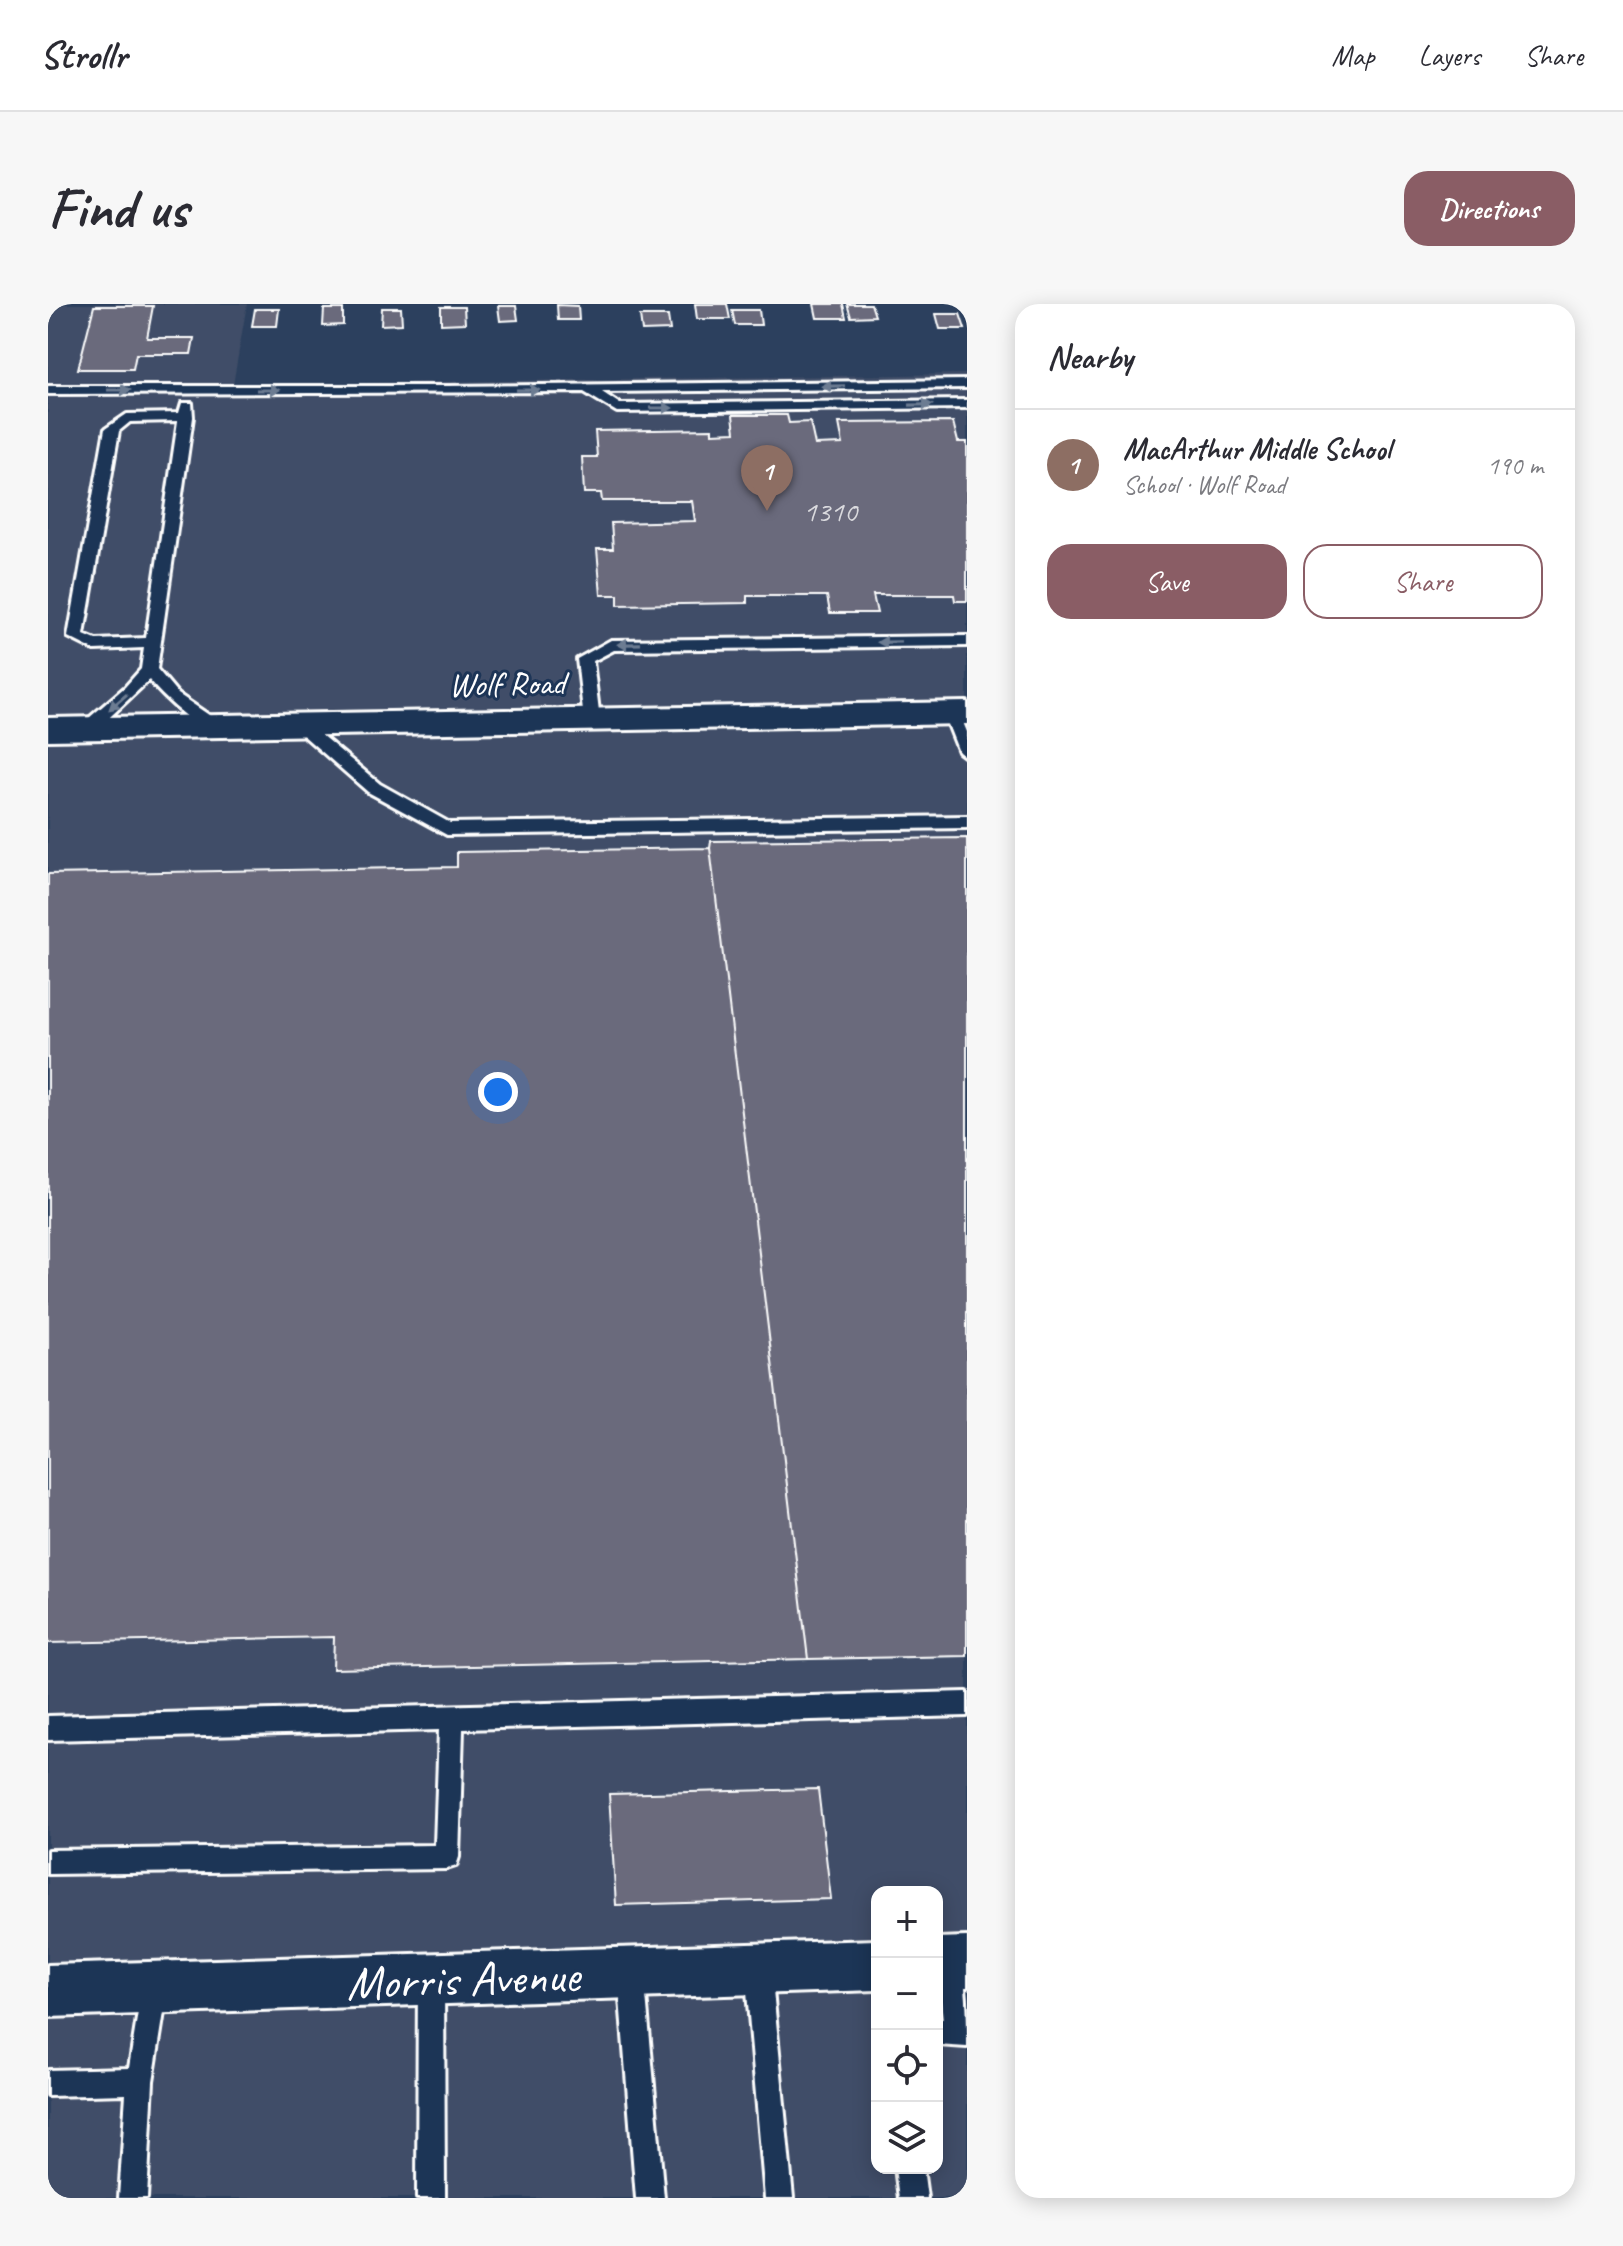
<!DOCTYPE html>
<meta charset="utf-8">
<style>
:root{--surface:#fff;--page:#f7f7f7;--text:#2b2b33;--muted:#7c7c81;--line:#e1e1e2;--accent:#8a5d65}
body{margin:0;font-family:Caveat,sans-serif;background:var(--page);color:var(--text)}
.controls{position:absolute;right:24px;bottom:24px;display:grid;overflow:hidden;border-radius:16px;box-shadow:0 4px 20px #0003}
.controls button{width:72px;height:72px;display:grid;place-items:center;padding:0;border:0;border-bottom:2px solid var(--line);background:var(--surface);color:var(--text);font:40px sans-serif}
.you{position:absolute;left:450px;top:788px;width:28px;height:28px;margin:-20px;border:6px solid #fff;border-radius:50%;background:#1a73e8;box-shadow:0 0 0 12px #1a73e833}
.badge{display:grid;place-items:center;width:52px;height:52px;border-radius:50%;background:var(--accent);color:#fff;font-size:26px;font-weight:700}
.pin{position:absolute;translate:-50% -66px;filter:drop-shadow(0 2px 4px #0008)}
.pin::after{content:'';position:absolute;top:42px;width:28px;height:24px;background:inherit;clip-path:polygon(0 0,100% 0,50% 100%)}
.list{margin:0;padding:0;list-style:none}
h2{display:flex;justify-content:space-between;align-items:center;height:104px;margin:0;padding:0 32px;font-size:34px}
h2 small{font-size:26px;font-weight:400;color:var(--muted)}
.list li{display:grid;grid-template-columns:52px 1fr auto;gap:24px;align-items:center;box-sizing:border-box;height:112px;padding:0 32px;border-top:2px solid var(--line)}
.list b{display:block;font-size:30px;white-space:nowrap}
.list p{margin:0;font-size:26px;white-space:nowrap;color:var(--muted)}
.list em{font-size:26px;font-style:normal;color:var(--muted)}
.actions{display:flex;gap:16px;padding:24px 32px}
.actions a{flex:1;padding:18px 0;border:2px solid var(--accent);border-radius:24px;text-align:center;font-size:28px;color:var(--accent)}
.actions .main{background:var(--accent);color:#fff}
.icon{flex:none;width:44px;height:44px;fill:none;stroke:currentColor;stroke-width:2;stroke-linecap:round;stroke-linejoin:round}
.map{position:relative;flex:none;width:919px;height:1894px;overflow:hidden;border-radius:24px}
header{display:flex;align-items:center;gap:48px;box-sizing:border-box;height:112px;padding:0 40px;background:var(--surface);border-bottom:2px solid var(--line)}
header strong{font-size:38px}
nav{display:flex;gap:44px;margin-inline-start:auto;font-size:28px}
.intro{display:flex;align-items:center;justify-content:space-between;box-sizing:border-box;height:192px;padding:0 48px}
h1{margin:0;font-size:56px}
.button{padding:20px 36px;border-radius:24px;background:var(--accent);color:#fff;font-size:28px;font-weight:700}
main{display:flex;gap:48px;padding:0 48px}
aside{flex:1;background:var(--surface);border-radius:24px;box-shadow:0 4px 20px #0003}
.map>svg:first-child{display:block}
</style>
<header>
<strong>Strollr</strong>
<nav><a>Map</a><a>Layers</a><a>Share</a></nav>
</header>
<div class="intro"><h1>Find us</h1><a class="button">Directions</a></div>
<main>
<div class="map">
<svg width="919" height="1894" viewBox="0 0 919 1894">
<rect width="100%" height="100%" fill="#2c405e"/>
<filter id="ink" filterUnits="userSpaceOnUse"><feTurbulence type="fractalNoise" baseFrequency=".0125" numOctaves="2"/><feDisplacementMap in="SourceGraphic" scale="16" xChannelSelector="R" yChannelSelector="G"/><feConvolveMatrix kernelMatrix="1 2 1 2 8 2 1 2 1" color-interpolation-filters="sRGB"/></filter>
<g filter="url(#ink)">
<!-- built -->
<path fill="#3f4d67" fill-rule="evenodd" d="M0,0h199l-14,81 734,-11v327l-919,21z
M919,418v1476h-919v-1461zM829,1588h60v276h-60z"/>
<!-- building -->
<path fill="#6a6a7b" stroke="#fff" stroke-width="2" d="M647,0h32l3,15h-33z
M766,0h29l3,14h-29z
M799,0h24l4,12 -24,1z
M509,1l21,1 1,14h-21z
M46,2h59l-6,32h47l-3,16h-55l-3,15h-55z
M450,2h18l2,14 -18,1z
M393,3h23l1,16 -24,1z
M334,4h19l1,16 -21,1z
M207,5h24l-2,17h-25z
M276,5h19v16l-20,1z
M684,6h27l2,15h-26z
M888,10h24l5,15h-25z
M592,12h28l2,14 -28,1z
M685,111h54l2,8 21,-1 5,23 28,-1 -4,-21 114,-1 5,20h9v159h-12l-1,-6h-81l4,18h-47l-3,-17h-80v7l-129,2v-10h-17l-4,-46h16l-2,-26 84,-2 -3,-20h-90l-1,-8h-17l-2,-36h15l-2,-26 117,-2v4l23,-1z
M919,534v818l-159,3 -98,-811 1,-7z
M662,544l98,811 -475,10 1,-32 -286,6v-769l409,-7v-15z
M770,1485l13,110 -215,6 -7,-111z"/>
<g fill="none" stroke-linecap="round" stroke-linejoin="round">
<!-- lane casing -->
<g stroke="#fff" stroke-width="6">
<path id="lane" d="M919,76v8l-365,4 18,12 347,-4v8l-350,4 -33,-20 -536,2v-8h400z
M134,99h10l1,14 -36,252 21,25 47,32 -2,4c-22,5 -61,-34 -74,-50l-55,52h-12v-8l43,-37 16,-18 3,-21 -50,2 -26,-13 37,-208 22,-15 52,-1zM130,117l-32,217 -50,2 -12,-5 35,-204 11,-9z
M919,332v10l-353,4 -21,11 7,59 -8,5 -8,-5 -7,-61 34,-19z
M904,405l6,1 9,22v26l-8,-6 -15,-38z
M254,415l78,65 70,39 517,-7v12l-520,7 -79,-43 -72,-63v-8z
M919,1388v24l-504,13 -4,128 -3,9 -9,3 -399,5v-24l387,-5 4,-115 -391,10v-24z
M902,1646l9,4c8,28 8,63 8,93l-30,-2v-26h6l-6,-56 4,-9z
M710,1652l9,4 4,9 22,229h-28l-20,-229 4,-9z
M583,1656l9,4 4,9 20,225h-28l-18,-225 4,-9z
M383,1662l9,4 4,9 1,219h-28l1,-219 4,-9z
M107,1670l9,4 4,9 -15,94 -6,117h-28l7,-104 -78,2v-26l81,-2 13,-81 4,-9z
M847,1864h28l4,30h-28z"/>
</g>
<!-- street casing -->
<g stroke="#fff" stroke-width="6">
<path id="street" d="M919,398v22l-919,16v-22z
M919,1633v50l-30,1v-50z
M829,1636v50l-829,27v-52z"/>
</g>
<!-- lane -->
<use href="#lane" fill="#1d3557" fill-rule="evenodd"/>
<!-- street -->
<use href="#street" fill="#1d3557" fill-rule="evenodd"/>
</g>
<!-- one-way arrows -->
<defs><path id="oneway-solid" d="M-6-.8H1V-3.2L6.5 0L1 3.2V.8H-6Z" transform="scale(2)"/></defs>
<g fill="#6c7c92">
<use href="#oneway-solid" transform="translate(785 82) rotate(179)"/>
<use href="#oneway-solid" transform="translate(71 86)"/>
<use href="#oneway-solid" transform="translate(220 86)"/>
<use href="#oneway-solid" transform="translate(480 86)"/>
<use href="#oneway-solid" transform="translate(873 101) rotate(-1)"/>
<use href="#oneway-solid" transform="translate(613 104)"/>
<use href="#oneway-solid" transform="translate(841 338) rotate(179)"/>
<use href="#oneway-solid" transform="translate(581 340) rotate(179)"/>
<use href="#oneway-solid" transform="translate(70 398) rotate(139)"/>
</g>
</g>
<g text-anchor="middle" stroke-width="6" stroke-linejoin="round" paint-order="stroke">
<!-- far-number labels -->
<g font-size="30" fill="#dadade">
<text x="782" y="217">1310</text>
</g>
<!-- far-street labels -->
<g font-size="34" fill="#fff" stroke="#1d3557">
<text transform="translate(459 379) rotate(-1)" y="12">Wolf Road</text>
</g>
<!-- near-street labels -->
<g font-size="48" fill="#fff" stroke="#1d3557">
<text transform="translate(415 1674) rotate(-2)" y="17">Morris Avenue</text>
</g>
</g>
</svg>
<div class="controls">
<button>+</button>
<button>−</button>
<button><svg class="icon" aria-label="locate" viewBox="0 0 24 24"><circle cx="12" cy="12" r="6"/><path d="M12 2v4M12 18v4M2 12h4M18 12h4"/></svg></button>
<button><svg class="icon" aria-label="layers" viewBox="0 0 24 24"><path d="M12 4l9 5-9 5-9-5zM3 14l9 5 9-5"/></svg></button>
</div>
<div class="you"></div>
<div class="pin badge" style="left:719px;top:207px;background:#8d6e63">1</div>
</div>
<aside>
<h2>Nearby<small></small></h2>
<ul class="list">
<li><span class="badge" style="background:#8d6e63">1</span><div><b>MacArthur Middle School</b><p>School · Wolf Road</p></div><em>190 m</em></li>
</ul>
<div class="actions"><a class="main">Save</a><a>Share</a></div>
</aside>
</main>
